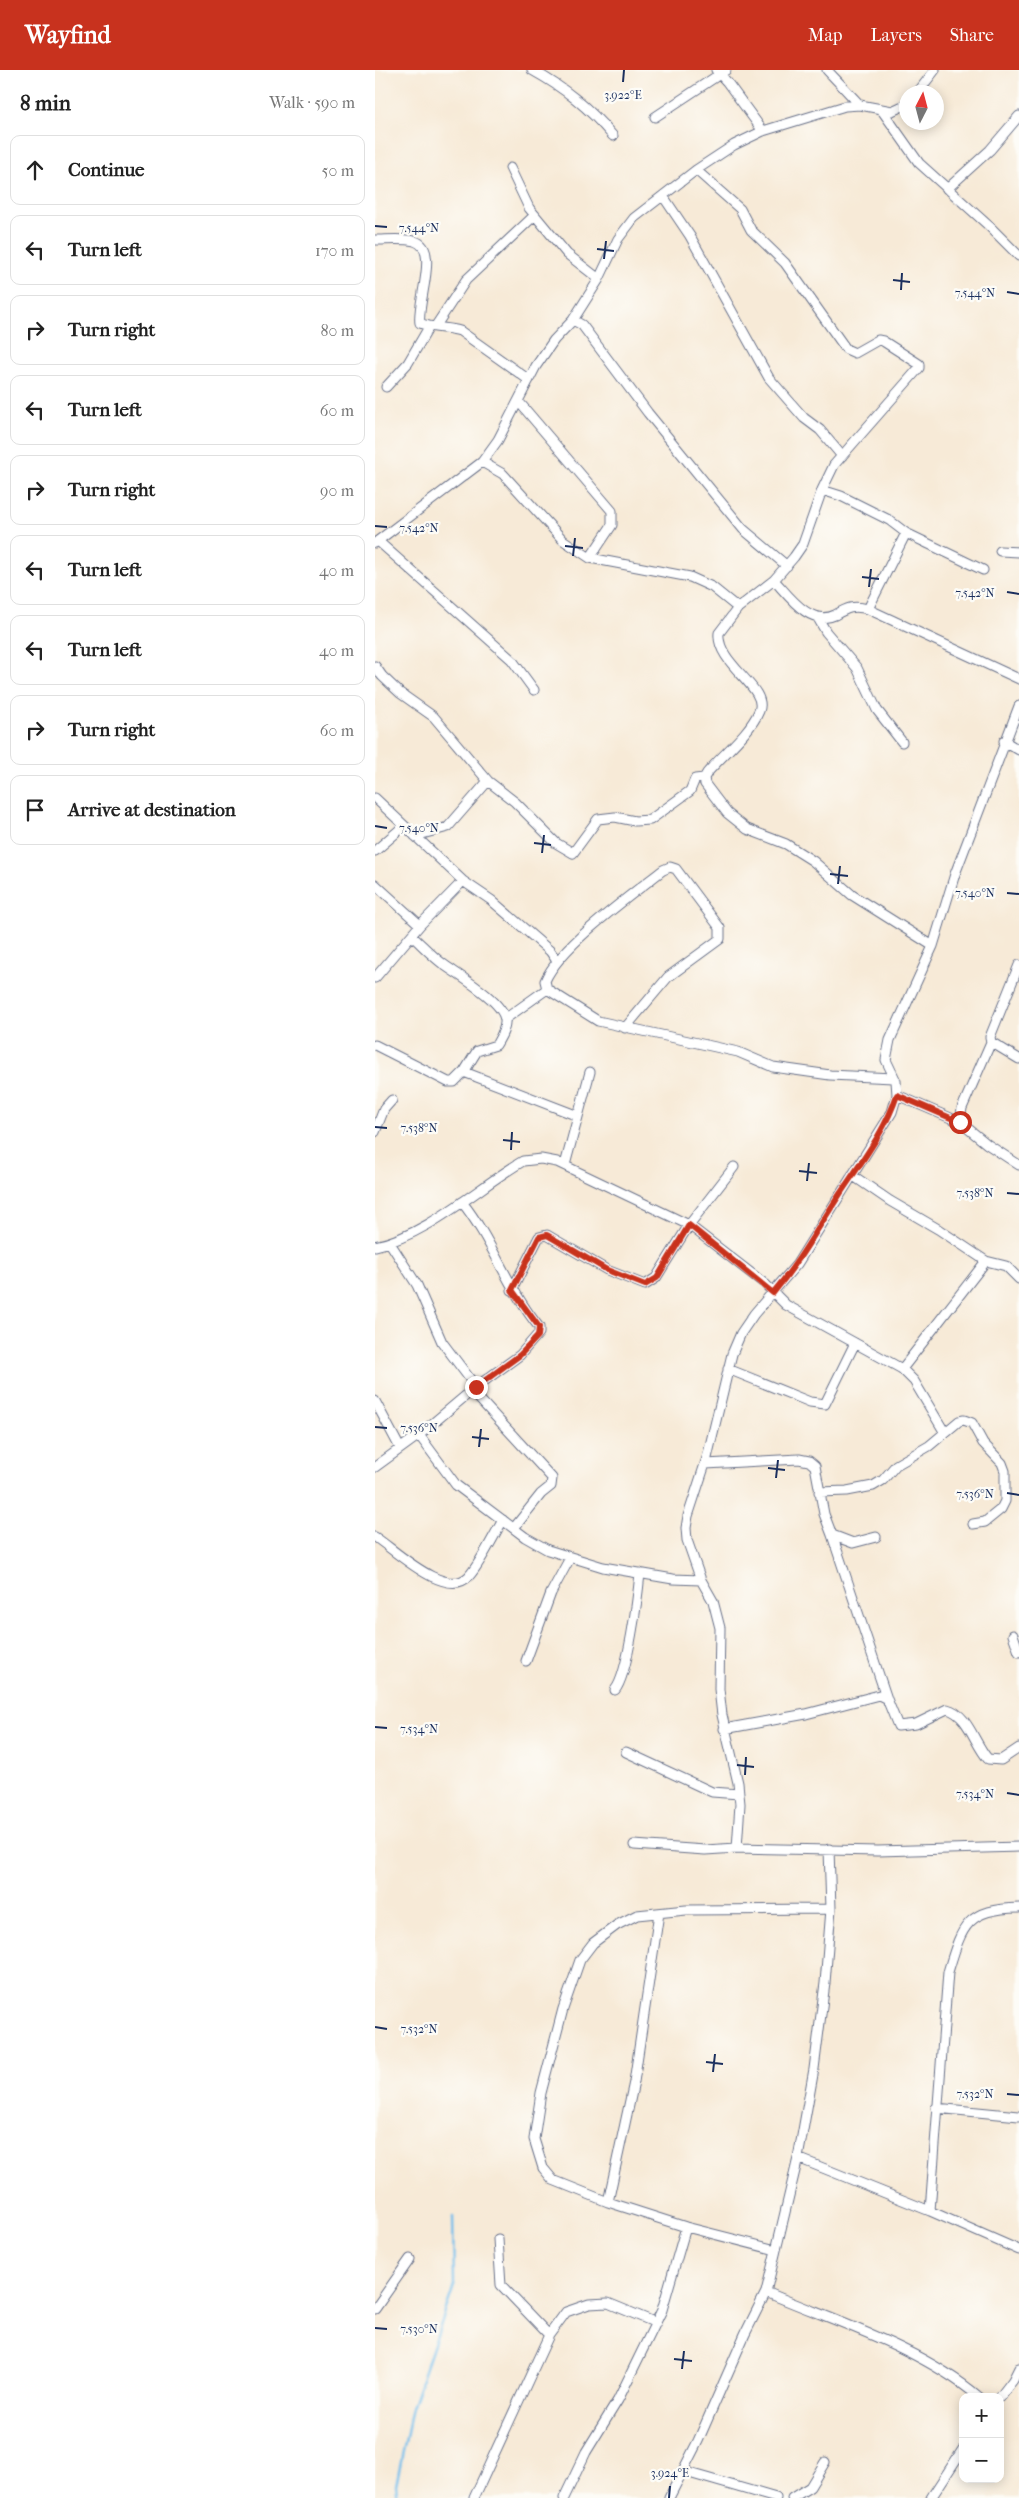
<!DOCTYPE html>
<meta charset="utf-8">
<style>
:root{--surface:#fff;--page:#f2f2f2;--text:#222;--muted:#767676;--line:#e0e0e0;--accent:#c8321e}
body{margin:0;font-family:"IM FELL French Canon",serif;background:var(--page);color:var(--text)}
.controls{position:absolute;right:15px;bottom:15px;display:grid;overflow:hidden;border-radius:10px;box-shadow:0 2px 12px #0003}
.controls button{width:45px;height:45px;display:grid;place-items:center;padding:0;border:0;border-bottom:1px solid var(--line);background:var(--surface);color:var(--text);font:25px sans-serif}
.compass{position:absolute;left:524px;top:15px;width:45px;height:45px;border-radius:50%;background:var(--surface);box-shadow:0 2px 12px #0003;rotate:6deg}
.stop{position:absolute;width:15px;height:15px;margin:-11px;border:4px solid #c8321e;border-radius:50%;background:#fff}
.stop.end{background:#c8321e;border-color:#fff;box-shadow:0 1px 5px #0008}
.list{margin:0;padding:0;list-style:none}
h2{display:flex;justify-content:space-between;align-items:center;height:65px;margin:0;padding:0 20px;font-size:21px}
h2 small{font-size:16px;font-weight:400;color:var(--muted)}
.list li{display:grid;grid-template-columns:32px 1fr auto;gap:15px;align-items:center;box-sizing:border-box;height:70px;margin:0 10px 10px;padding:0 10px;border:1px solid var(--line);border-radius:10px}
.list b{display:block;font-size:19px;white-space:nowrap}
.list em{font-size:16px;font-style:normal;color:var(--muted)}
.icon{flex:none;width:28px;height:28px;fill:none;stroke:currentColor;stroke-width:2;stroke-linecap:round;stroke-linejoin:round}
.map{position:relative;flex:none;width:644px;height:2428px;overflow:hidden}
header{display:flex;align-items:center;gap:30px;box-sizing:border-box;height:70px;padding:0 25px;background:var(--accent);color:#fff}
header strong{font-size:24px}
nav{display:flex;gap:28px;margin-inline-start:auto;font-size:18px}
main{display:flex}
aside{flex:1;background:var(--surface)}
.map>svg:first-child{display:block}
</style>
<header>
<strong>Wayfind</strong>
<nav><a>Map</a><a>Layers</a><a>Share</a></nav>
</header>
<main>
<aside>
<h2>8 min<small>Walk · 590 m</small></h2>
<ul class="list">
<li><svg class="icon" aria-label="ahead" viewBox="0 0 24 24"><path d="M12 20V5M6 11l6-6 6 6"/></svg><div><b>Continue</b></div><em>50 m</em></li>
<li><svg class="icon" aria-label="left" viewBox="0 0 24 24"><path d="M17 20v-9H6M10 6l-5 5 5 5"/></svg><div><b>Turn left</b></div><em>170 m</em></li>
<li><svg class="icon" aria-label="right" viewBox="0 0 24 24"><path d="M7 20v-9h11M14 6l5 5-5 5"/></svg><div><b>Turn right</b></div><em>80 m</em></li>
<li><svg class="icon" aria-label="left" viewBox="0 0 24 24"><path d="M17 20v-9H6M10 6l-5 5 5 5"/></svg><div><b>Turn left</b></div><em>60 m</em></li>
<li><svg class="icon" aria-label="right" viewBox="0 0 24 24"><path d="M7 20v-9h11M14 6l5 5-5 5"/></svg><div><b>Turn right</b></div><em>90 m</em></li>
<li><svg class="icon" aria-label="left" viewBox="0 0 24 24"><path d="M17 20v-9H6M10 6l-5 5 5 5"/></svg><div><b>Turn left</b></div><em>40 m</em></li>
<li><svg class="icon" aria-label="left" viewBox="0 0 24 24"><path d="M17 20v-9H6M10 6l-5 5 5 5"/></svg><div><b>Turn left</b></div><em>40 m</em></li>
<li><svg class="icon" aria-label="right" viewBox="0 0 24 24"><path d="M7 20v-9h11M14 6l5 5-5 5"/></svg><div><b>Turn right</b></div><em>60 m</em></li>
<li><svg class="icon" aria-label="arrive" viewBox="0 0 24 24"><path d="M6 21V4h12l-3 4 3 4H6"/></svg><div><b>Arrive at destination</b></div></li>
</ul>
</aside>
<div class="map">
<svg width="644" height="2428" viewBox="0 0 644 2428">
<rect width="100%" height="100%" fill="#fdfcf7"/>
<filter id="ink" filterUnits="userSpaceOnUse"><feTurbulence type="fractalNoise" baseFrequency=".02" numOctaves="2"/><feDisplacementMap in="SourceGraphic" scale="10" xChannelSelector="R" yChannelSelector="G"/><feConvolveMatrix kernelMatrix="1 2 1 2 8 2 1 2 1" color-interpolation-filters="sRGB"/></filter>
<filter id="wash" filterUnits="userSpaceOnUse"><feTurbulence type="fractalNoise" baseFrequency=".0096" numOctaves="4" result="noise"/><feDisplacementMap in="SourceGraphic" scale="20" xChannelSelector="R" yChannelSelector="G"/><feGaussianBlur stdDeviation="1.12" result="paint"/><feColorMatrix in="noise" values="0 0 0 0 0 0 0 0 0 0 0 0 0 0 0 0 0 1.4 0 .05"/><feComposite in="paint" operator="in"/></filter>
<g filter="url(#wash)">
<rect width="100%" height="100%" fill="#f7ead7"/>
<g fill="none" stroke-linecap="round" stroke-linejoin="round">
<!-- stream -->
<path stroke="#71bdeb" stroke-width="2.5" d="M23,2428l-2,-13 16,-77 42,-122 -1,-70"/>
</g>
</g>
<g filter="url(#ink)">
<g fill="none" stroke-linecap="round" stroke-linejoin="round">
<!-- street casing -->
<g stroke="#687088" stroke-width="11">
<path id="street" d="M157,0c34,19 56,37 81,66
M341,0l11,12 36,49
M452,0l33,35
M543,22l17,-22
M506,39l38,54 70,63 30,30
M280,47l71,-47
M135,98l19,40 38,46 32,25
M321,100l44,39 11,21 34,33 61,86 9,4 23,-13 5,1 36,23v4l-85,97 -12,25 -19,54 -9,13 -20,23 -36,28 -19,25c-3,31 50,55 40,78 -9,22 -37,44 -52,62l-3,5 1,6 22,29 20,16 39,15 27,17 39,34 81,51
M572,119l43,-39 29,-34
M288,126l27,40 79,142 35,40 16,12 22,26
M0,170c12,0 27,-2 39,1 27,6 2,62 6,82 13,6 26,4 40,8l69,49
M198,250l9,5 66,88 95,116 44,37
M60,257l31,-47 69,-65
M11,317l22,-24 21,-36
M144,332l93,109v14l-22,33
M107,392l21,12 60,66 27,18 100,19 22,10 26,21
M447,420l19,6 48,24 17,13 77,37
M3,471l134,119 22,30
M0,473l107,-81 16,-22 38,-74 18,-26 19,-20 26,-41 19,-40 16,-21 62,-48 38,-25 29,-14 82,-25 15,-1 32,6 15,-7
M625,481l19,1
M399,510c15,16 36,47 61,35 12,-7 18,-10 33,-6l151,70
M493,539l38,-76
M443,548l8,14 31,36 20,42 25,32
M0,596l7,10 18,17 34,24 54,64 27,21 41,41 17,10 25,-34 17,-2 20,4 15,-1 40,-29 5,-12 9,-1
M629,671l15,9
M0,728l88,83 28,19 59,51 7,10
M40,766l33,-9 40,-46
M0,781l29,-25
M0,814l45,41
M37,866c10,9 20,20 31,28 15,11 60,37 62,56 1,9 -5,18 -9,25l-19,6 -13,21 114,44
M644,895l-29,72 1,5 28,17
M0,908l45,-53 43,-44
M130,949l42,-30
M250,958l43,-51 52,-38v-11l-44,-59 -6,-2 -7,3c-32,25 -103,76 -118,111l2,8 51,32 140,31 35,15 57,8 63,3
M616,972l-29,66 -2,14 27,22 32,21
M0,975l73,37h6l10,-10
M522,1025l63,27
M0,1062l9,-23 8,-9
M190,1095l25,-93
M477,1105l38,26 48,28 48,32 20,5 13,13
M15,1173l27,42 25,57 34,45
M0,1176c53,-11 102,-58 148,-85l18,-2 16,3 132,63 76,59 21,21 116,64 12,12 31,52
M137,1220l27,-53 8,-2 60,35 38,15 11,-7 33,-53 45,-58
M353,1299l82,33 15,2 30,-61
M527,1299l84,-108
M97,1321l80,87 -1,8 -10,8 -27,34
M0,1331l25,47
M44,1365l37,50 69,52 23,13 55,17 70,12 28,1
M331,1394l93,-5 10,2 6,5 9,48 8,21 21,8 23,-6
M0,1397l44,-32 57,-48 44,-32 19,-22v-6c-32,-39 -46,-86 -77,-125
M444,1422l28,-1 26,-5 10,-6 13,-15 33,-19 30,-25 5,-1 8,3 11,20 19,20 3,8v30l-4,8 -16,13 -12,2
M457,1465l55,164
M0,1467c20,13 71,63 94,39 11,-12 25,-41 34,-56
M638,1565l6,17
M151,1591l25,-68 19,-35
M240,1620c13,-15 23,-95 25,-117
M349,1659l82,-15 73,-19 8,4 11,27 18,-2 31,-15c21,5 27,34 41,50l13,1 18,-12
M251,1682l86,40 27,2
M259,1775l71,5 32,-2 141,3 141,-4
M362,1778l3,-44 -2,-21 -16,-68 -3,-26 1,-61 -7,-27 -12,-21 -14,-40 -1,-12 2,-12 19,-58 25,-104 9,-21 13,-19 43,-50 95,-152 5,-17 -1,-14 -10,-21 4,-20 43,-94 22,-72 64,-168
M561,2038l83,8
M423,2088l132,53 89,39
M233,2132l26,-120 25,-169
M555,2141l18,-239c14,-46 18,-63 71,-64
M123,2169l3,46 48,50
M401,2180l-90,-23 -78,-25 -55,-22 -10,-12 -9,-29 7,-46 22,-84 17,-49 13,-17 24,-18 20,-10 49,-5 145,-1
M391,2222c70,30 154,55 213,105
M0,2239l35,-50
M625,2327l13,-17 6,-12
M307,2401l94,27
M99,2428l75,-163 17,-23 23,-8 19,-1 46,19
M189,2428l22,-46 32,-52 44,-90 24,-83
M294,2428l29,-57 47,-107 21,-42 32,-134 16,-89 11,-86 6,-74 -2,-60
M417,2428l18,-11 15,-25
M556,2428l32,-49"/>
</g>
<!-- street -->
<use href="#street" stroke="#fff" stroke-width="9"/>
</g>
</g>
<g fill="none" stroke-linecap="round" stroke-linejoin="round" filter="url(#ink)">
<!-- route -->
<path stroke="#c8321e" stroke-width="6" d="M101,1317l44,-32 18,-19 1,-9 -27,-37 27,-53 8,-2 60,35 38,15 12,-7 32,-53 84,68c27,-32 44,-64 67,-99 21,-32 45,-62 57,-99l63,27"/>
</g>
<!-- ticks -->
<path fill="none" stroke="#1b2f5e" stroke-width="2" d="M248,12l1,-12M0,156l12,1M222,179l17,2M229,189l2,-18M518,210l17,2M526,220l1,-17M632,222l12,2M0,456l12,1M190,476l18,2M198,486l2,-18M487,507l17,2M494,517l2,-18M632,522l12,2M0,756l12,2M159,773l17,2M167,783l2,-18M455,804l18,2M463,814l2,-18M632,823l12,1M0,1057l12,1M128,1070l17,2M136,1080l1,-18M424,1101l18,2M432,1111l2,-18M632,1123l12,1M0,1357l12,1M97,1367l17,2M104,1377l2,-18M393,1398l17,2M401,1408l2,-18M632,1423l12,2M0,1657l12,1M362,1695l17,2M370,1705l1,-18M632,1723l12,2M0,1957l12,2M331,1992l17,2M338,2002l2,-18M632,2024l12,1M0,2258l12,1M299,2289l18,2M307,2299l2,-18M294,2428l1,-12"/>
<g font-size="12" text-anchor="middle" fill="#1b2f5e" stroke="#fdfcf7" stroke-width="4.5" stroke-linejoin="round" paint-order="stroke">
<text x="248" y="29">3.922°E</text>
<text x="44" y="162">7.544°N</text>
<text x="600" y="227">7.544°N</text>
<text x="44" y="462">7.542°N</text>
<text x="600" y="527">7.542°N</text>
<text x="44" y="762">7.540°N</text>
<text x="600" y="827">7.540°N</text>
<text x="44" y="1062">7.538°N</text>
<text x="600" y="1127">7.538°N</text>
<text x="44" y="1362">7.536°N</text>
<text x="600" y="1428">7.536°N</text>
<text x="44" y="1663">7.534°N</text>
<text x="600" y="1728">7.534°N</text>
<text x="44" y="1963">7.532°N</text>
<text x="600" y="2028">7.532°N</text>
<text x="44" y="2263">7.530°N</text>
<text x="295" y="2407">3.924°E</text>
</g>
</svg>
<div class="controls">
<button>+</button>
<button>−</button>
</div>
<svg class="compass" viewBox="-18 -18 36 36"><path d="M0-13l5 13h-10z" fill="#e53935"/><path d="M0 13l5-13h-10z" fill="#767676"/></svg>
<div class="stop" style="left:585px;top:1052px"></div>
<div class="stop end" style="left:101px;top:1317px"></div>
</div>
</main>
